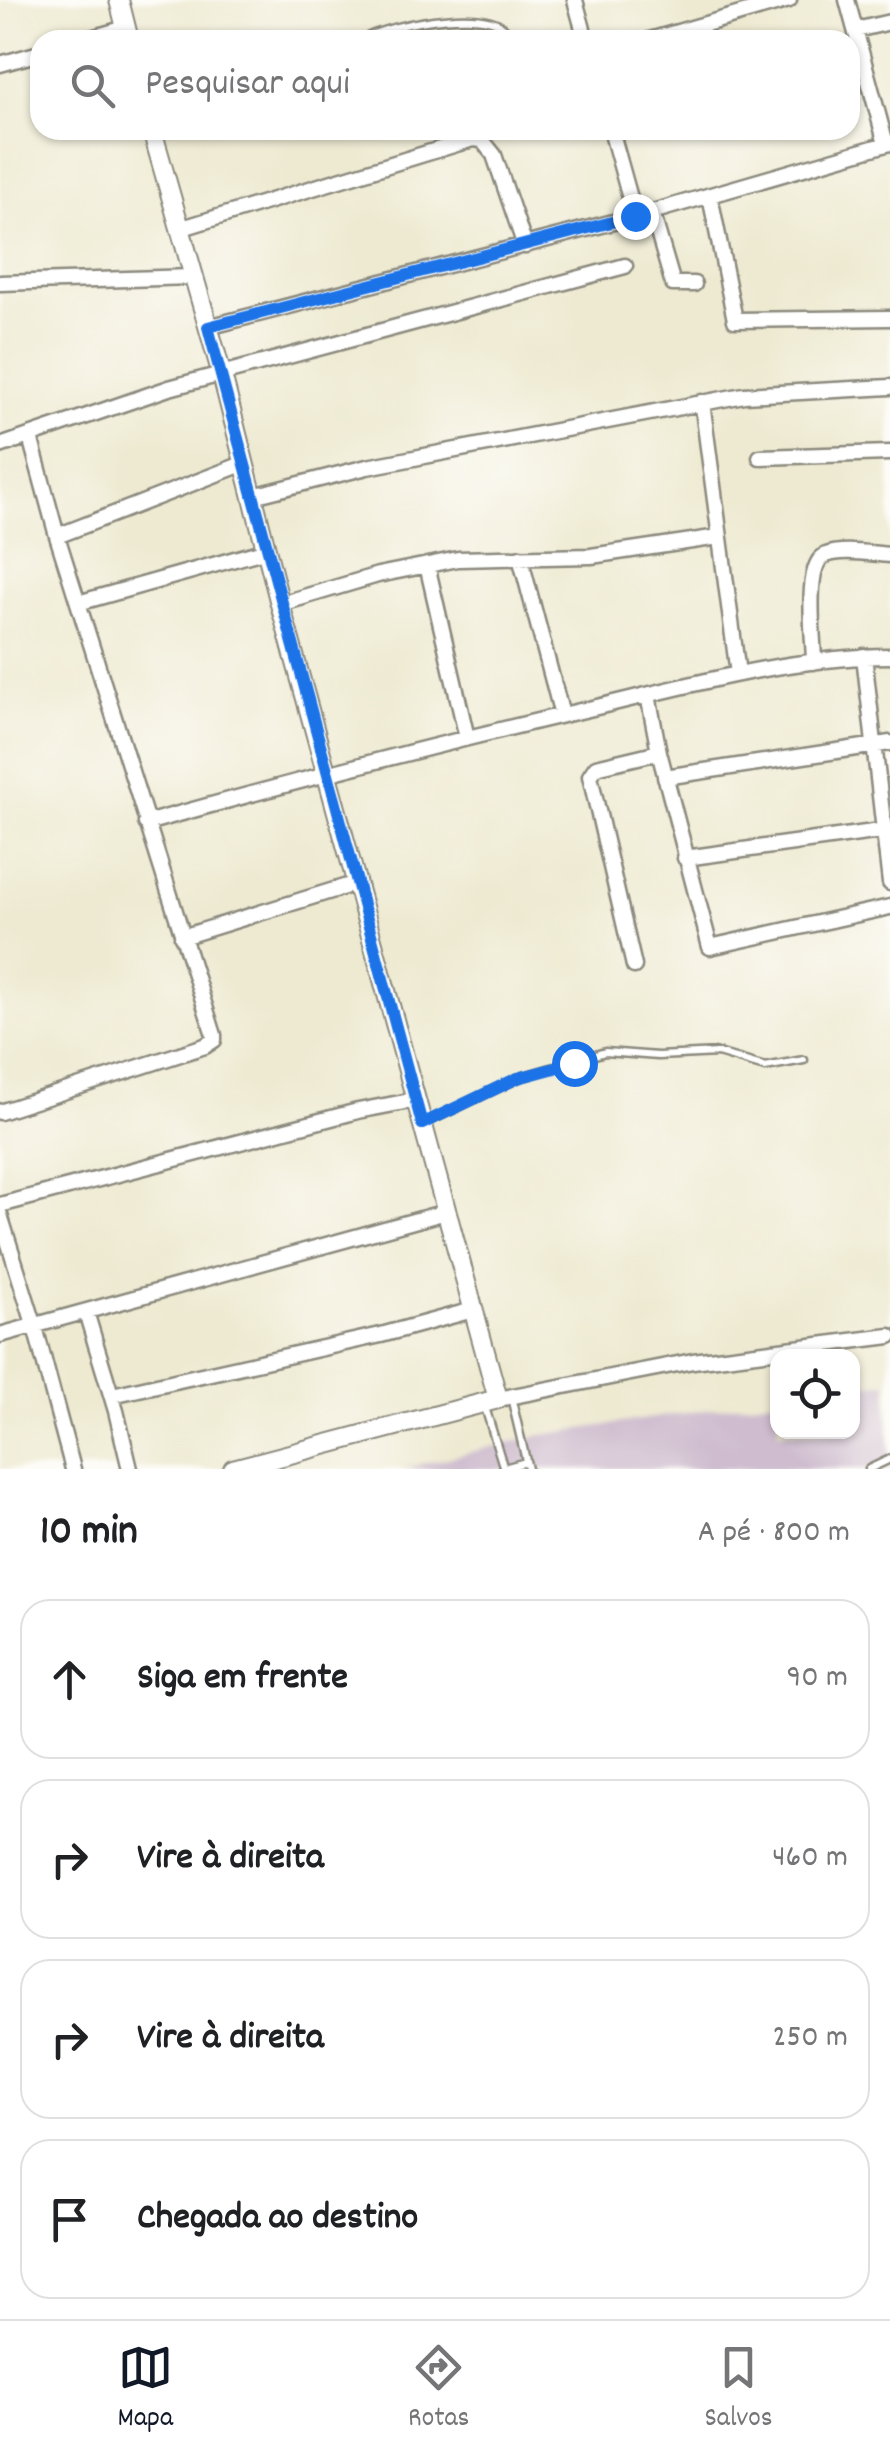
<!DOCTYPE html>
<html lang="pt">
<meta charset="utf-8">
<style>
:root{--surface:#fff;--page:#f6f6f6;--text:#202124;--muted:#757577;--line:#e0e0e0;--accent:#111827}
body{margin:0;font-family:Dekko,sans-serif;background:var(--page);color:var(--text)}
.controls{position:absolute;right:30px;bottom:30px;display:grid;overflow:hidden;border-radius:20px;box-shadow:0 2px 8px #0004}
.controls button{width:90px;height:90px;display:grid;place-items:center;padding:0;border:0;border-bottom:2px solid var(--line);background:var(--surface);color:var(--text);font:50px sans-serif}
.stop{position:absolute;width:30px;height:30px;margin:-22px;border:8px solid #1a73e8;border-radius:50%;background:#fff}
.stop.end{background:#1a73e8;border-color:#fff;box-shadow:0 2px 10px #0008}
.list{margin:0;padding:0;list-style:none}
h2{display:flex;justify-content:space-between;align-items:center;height:130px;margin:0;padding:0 40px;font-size:42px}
h2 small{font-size:32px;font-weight:400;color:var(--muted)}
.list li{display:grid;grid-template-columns:65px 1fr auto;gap:30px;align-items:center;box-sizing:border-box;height:160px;margin:0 20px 20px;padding:0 20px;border:2px solid var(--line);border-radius:30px}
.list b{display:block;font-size:38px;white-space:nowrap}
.list em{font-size:32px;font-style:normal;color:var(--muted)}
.icon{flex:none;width:55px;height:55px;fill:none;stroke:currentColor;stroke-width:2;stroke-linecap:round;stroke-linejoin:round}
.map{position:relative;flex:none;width:890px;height:1469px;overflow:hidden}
.search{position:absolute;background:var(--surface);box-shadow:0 2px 8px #0004;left:30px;right:30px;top:30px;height:110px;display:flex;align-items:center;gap:25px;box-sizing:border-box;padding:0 35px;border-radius:30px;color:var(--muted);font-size:38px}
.sheet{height:850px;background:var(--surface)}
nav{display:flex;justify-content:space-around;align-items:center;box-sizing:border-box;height:140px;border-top:2px solid var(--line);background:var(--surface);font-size:28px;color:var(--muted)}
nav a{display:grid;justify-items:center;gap:5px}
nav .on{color:var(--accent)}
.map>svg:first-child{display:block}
</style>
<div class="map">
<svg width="890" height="1469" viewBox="0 0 890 1469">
<rect width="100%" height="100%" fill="#fdfcf7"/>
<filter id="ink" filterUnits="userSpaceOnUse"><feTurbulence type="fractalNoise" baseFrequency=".01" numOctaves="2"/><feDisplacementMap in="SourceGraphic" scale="20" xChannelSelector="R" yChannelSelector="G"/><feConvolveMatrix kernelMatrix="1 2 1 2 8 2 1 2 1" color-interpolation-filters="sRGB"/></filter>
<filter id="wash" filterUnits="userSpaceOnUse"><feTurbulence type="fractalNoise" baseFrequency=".0048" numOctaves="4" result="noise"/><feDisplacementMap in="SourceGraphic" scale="40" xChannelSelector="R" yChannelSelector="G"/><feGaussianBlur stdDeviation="2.25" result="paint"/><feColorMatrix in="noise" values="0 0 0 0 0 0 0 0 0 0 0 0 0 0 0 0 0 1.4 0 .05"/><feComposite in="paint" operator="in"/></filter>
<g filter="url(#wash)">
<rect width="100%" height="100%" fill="#eeead2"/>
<!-- industrial -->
<path fill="#cfbdcf" d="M887,1382l3,87h-488l134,-33 241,-37 1,33h74l1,-45z"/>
</g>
<g filter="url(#ink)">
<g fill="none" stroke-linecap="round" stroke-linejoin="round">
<!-- service casing -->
<g stroke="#8c8a7e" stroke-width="11">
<path id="service" d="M361,40c27,-17 150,-40 147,0
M423,1124l95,-46 87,-26 53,4 60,-3 47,14 39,-7
M511,1397l17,72
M484,1404l20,65
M504,1468l22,-6
M869,1469l21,-10"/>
</g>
<!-- minor casing -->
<g stroke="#8c8a7e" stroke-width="19">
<path id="minor" d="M575,0l11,40
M847,0l39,144
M856,30l34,-8
M84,40l42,-12
M650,40l139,-40
M0,64l40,-11
M611,130l24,86
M710,196l25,124 155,-2
M652,212l21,72h21
M179,229l294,-90 9,1 12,15 31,91
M0,283l192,-6
M208,327l444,-115 238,-69
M702,402l36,272
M0,446l169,-58 456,-122
M760,457l130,-4
M253,496l114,-29 377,-72 146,-8
M57,536l188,-73
M520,557l42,158
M427,565l40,173
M78,603l189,-53
M280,604l98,-29 80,-16 133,-3 128,-19
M864,656l26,227
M814,662c0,-22 -11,-99 12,-107 17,-7 45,-1 64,0
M648,695l11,57 51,195 180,-40
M665,777l225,-34
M146,823c150,-42 300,-81 451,-116 96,-23 194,-50 293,-51
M685,858l203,-28
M182,937l175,-54
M634,966l-44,-190 6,-9 63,-15
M0,1112l205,-66 9,-6v-5l-157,-499 -27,-99
M0,1205l358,-94 57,-11
M0,1215l35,112 38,142
M86,1312l30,99 14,58
M0,1335l446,-123
M112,1395l269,-60 92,-25
M498,1399l195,-38 197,-25"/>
</g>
<!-- tertiary casing -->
<g stroke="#8c8a7e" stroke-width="22">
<path id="tertiary" d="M119,0l10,40
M152,130l70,245 58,229 218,795 -265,70"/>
</g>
<!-- service -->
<use href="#service" stroke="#fff" stroke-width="6"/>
<!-- minor -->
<use href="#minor" stroke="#fff" stroke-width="14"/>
<!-- tertiary -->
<use href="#tertiary" stroke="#fff" stroke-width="18"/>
</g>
</g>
<g fill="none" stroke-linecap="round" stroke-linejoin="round" filter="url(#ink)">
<!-- route -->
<path stroke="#1a73e8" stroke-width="12" d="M574,1063l-56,15 -96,46 -214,-797 427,-111"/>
</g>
</svg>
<div class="controls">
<button><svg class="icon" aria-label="locate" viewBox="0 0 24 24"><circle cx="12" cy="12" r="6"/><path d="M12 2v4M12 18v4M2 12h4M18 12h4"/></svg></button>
</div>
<div class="stop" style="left:574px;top:1063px"></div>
<div class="stop end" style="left:635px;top:216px"></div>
<div class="search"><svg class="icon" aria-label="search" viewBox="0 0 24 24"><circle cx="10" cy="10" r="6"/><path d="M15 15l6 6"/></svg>Pesquisar aqui</div>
</div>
<section class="sheet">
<h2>10 min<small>A pé · 800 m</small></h2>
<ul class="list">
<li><svg class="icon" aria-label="ahead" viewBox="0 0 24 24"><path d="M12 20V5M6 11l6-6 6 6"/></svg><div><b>Siga em frente</b></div><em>90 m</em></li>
<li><svg class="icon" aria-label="right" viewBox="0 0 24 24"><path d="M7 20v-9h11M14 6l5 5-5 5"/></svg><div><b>Vire à direita</b></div><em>460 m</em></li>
<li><svg class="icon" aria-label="right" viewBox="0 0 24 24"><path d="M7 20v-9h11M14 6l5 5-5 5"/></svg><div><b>Vire à direita</b></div><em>250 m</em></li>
<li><svg class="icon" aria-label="arrive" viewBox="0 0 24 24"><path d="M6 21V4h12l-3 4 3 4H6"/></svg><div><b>Chegada ao destino</b></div></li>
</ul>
</section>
<nav>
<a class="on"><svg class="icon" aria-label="map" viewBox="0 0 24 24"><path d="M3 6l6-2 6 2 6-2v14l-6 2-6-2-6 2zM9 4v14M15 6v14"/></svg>Mapa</a>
<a><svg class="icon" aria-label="directions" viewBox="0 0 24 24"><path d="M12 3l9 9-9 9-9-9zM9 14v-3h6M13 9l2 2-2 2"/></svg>Rotas</a>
<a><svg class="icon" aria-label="saved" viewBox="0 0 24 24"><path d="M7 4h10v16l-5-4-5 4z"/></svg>Salvos</a>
</nav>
